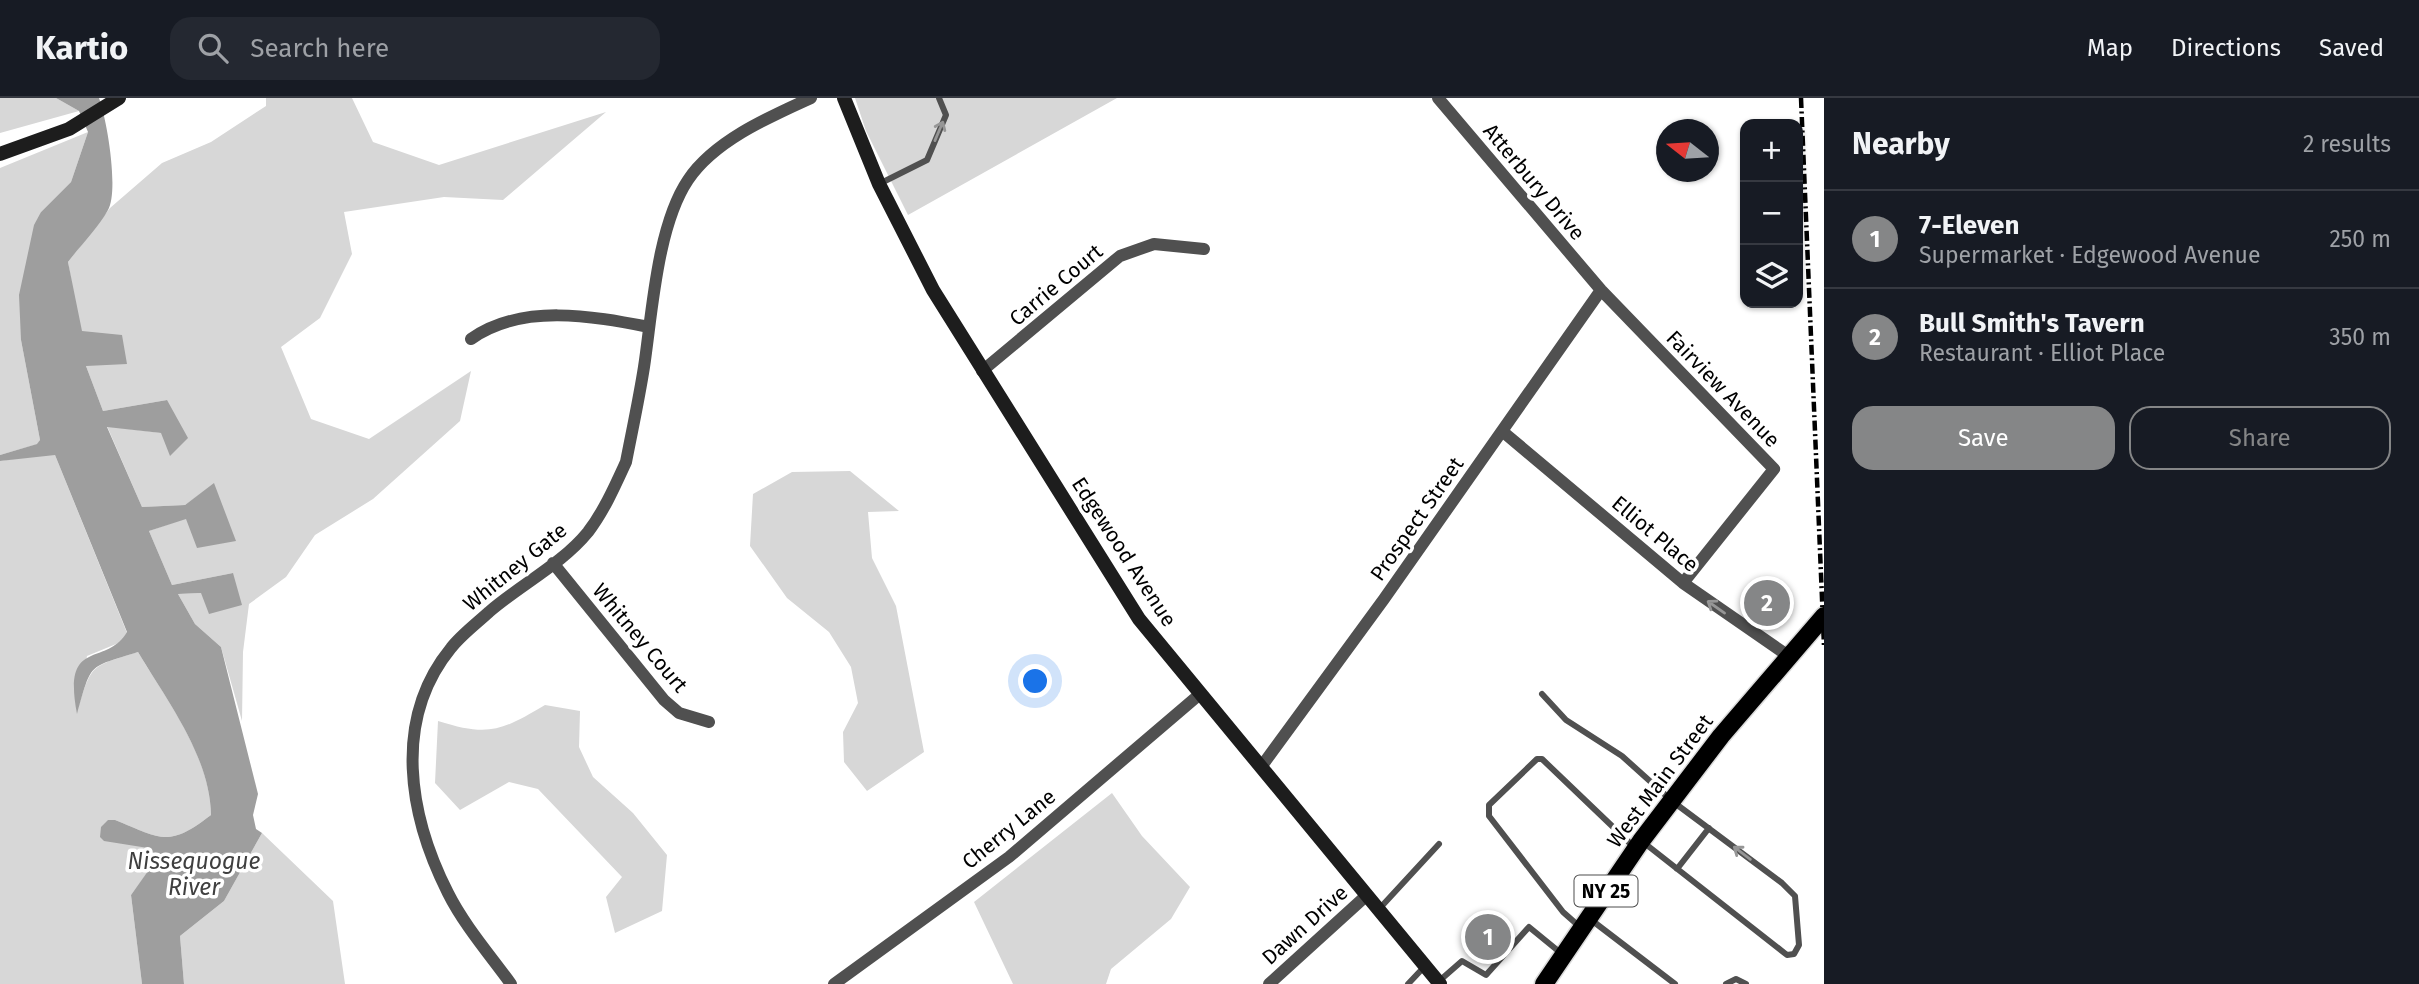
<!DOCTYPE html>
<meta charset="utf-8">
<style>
:root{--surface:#171b24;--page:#242831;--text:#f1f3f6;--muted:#9ea1a6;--line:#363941;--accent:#858687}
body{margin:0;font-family:"Fira Sans",sans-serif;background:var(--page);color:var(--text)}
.controls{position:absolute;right:21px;top:21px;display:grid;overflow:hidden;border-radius:14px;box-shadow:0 2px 5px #0004}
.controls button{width:63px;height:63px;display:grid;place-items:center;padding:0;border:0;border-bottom:2px solid var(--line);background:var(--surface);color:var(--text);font:35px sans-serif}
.compass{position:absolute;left:1656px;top:21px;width:63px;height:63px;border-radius:50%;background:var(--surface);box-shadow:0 2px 5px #0004;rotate:287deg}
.you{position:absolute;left:1036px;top:584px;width:24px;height:24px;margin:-18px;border:5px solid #fff;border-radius:50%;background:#1a73e8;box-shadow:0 0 0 10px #1a73e833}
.badge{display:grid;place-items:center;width:46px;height:46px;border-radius:50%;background:var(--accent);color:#fff;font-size:23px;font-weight:700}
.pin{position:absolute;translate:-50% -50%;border:4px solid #fff;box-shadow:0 2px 7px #0006}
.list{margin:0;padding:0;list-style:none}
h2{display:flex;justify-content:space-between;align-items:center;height:91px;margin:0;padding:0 28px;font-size:30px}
h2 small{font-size:23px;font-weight:400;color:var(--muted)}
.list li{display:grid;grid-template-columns:46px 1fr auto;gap:21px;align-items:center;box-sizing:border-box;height:98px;padding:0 28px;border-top:2px solid var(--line)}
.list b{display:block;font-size:26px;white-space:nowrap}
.list p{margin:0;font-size:23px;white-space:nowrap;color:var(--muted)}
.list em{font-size:23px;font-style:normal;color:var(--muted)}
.actions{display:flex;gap:14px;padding:21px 28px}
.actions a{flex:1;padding:16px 0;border:2px solid var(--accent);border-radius:21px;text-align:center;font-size:24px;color:var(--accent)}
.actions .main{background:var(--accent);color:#fff}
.icon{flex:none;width:38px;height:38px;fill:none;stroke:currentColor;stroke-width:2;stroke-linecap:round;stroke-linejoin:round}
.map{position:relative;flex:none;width:1824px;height:886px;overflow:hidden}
header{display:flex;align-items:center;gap:42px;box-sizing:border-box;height:98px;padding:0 35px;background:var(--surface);border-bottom:2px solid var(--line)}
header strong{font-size:33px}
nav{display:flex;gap:38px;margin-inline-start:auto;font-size:24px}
.search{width:490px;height:63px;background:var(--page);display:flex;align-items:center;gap:18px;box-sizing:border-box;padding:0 24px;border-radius:21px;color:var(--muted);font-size:26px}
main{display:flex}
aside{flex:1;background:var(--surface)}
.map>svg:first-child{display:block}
</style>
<header>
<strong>Kartio</strong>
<div class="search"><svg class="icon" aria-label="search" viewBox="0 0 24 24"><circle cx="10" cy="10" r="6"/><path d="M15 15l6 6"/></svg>Search here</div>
<nav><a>Map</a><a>Directions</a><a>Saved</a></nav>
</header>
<main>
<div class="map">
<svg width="1824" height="886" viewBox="0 0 1824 886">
<rect width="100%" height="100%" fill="#fff"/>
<!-- green -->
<path fill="#d7d7d7" d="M0,0h56l23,13 -79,22z
M266,0h86l21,44 66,23 167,-53 -103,88 -59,-3 -100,15 8,42 -32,64 -39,29 30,72 58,20 102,-68 -11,50 -87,78 -58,36 -29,42 -37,27 -6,48 -1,69 -21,-74 -26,-23 -17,-30 23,-1 32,-20 -61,12 -23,-54 37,-13 28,-34 -29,21 -43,2 -35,-81 54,7 6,-33 -64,11 -17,-45 -18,-104 42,-54 52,-45 49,-21 55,-36z
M855,0h262l-209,117 -42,-84z
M88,34l-17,50 -30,30 -20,128 19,100 -2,4 -38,11v-287z
M44,356l11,1 72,178 -6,9 -34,14 -10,56c15,-49 13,-45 61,-60 29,49 72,103 73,163 -43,33 -49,24 -96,5l16,24 18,4 10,9 -28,38 11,89h-142v-523z
M850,373l49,40 -31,1 4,46 24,48 28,146 -57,39 -23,-29 -1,-30 15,-29 -7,-36 -22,-35 -42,-34 -37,-52 3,-52 39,-22z
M545,607l35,6 -1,36 14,30 40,36 34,42 -5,56 -47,22 -9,-36 16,-20 -84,-88 -29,-7 -49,28 -25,-27 3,-62c51,16 63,10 107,-16z
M1112,695l30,43 48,51 -19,32 -60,50 -5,15h-93l-39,-82z
M262,735l71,68 12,83h-161l-4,-48 44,-35z"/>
<!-- water -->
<path fill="#9e9e9e" d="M56,0h43c8,22 20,92 9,112 -10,18 -27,35 -40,52l14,69 40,4 5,29 -41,2 17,45 64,-11 21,38 -18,18 -9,-23 -54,-6 35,80 43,-2 29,-22 22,58 -39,7 -11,-29 -37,12 23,54 61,-12 9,32 -33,9 -8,-21 -23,1 17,30 26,23 37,147 -5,21 3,14 6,4 -38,68 -44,35 4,48h-42l-11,-89 27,-38 -10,-9 -44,-7 -4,-4 1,-10 7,-7h7c47,19 53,28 96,-5 -1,-59 -44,-114 -73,-163 -51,16 -46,10 -61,62 -15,-78 29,-46 50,-82l-72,-177 -55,6v-6l37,-11 3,-4 -19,-100 -2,-45 15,-70 7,-13 30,-30 17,-50 -9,-21z"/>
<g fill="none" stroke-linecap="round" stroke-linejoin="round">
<!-- primary casing -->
<g stroke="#dbdbdb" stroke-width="21">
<path id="primary" d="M1544,886l97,-143 80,-105 103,-120"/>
</g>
<!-- lane -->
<path stroke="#505050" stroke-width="6" d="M881,85l46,-23 19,-45 -7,-17
M1542,596l24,26 56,36 50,45 110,82 13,13 4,49 -5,9 -7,1 -144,-113
M1677,771l32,-41
M1380,810l59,-64
M1590,821l85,65
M1580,829l-17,-15 -74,-96v-11l48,-46h5l93,89
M1438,884l24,-21 24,14 43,-48 33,27
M1408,886l17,-18
M1726,886l10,-5 10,5"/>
<!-- street -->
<path stroke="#505050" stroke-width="12" d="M1438,0l163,192 173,179 -91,114
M471,241c51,-36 121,-23 178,-12
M982,273l138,-115 34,-12 50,5
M1502,333l181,152 107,74
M553,465l111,137 15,13 30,9
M1261,669l123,-168 217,-309
M511,886c-21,-29 -47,-59 -63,-91 -39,-77 -56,-173 3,-245 10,-13 26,-25 38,-36 31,-27 73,-48 99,-80 16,-21 27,-46 38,-70 6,-31 13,-63 18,-95 8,-53 13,-141 44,-187 26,-39 81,-63 123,-82
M834,886l175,-127 191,-163
M1269,886l98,-89"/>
<!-- secondary -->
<path stroke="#1d1d1d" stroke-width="14" d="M844,0l35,86 54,106 206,329 301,365
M0,56l69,-25 50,-31"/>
<!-- primary -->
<use href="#primary" stroke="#000" stroke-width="18"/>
<!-- rail -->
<path stroke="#000" stroke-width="4.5" stroke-dasharray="10 3.5 2 3.5" stroke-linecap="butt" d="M1801,0l23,548"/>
</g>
<!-- one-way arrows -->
<defs><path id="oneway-shaft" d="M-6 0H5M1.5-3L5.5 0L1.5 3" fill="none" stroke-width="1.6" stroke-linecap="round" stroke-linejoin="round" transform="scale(1.75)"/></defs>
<g stroke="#969696">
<use href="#oneway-shaft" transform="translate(939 33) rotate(-67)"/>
<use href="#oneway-shaft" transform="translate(1716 509) rotate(-145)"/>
<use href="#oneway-shaft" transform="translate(1742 755) rotate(-143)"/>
</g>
<g text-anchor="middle" stroke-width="7" stroke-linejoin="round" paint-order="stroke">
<!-- shield labels -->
<rect fill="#fff" stroke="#4c4c4c" stroke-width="2" x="1574.5" y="777.5" width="63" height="31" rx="5"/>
<g font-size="19" font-weight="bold" fill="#000">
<text x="1606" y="800">NY 25</text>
</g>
<!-- street labels -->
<g font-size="21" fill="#000" stroke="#fff">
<text transform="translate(1534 84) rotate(50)" y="7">Atterbury Drive</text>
<text transform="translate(1056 187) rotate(-40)" y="7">Carrie Court</text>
<text transform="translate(1723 291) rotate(46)" y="7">Fairview Avenue</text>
<text transform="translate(1417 421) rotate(-55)" y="7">Prospect Street</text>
<text transform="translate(1655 436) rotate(40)" y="7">Elliot Place</text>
<text transform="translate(1124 454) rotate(57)" y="7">Edgewood Avenue</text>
<text transform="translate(515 469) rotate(-39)" y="7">Whitney Gate</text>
<text transform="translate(640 540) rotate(50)" y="7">Whitney Court</text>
<text transform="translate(1660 683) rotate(-53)" y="7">West Main Street</text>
<text transform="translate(1009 731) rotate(-39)" y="7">Cherry Lane</text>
<text transform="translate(1305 827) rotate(-42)" y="7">Dawn Drive</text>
</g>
<!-- water labels -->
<g font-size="23" font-style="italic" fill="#3f3f3f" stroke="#fff">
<text x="194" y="771">Nissequogue<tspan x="194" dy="26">River</tspan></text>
</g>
</g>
</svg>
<div class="controls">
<button>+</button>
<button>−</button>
<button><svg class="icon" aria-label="layers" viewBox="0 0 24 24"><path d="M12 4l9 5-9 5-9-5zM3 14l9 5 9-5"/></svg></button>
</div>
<svg class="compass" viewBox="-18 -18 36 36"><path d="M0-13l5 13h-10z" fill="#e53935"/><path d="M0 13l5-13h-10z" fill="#9ea1a6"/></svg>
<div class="you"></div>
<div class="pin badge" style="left:1488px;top:839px">1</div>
<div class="pin badge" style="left:1767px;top:505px">2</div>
</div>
<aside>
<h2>Nearby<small>2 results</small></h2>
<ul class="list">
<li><span class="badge">1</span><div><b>7-Eleven</b><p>Supermarket · Edgewood Avenue</p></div><em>250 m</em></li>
<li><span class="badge">2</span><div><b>Bull Smith's Tavern</b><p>Restaurant · Elliot Place</p></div><em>350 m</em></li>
</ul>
<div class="actions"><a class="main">Save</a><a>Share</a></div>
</aside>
</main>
